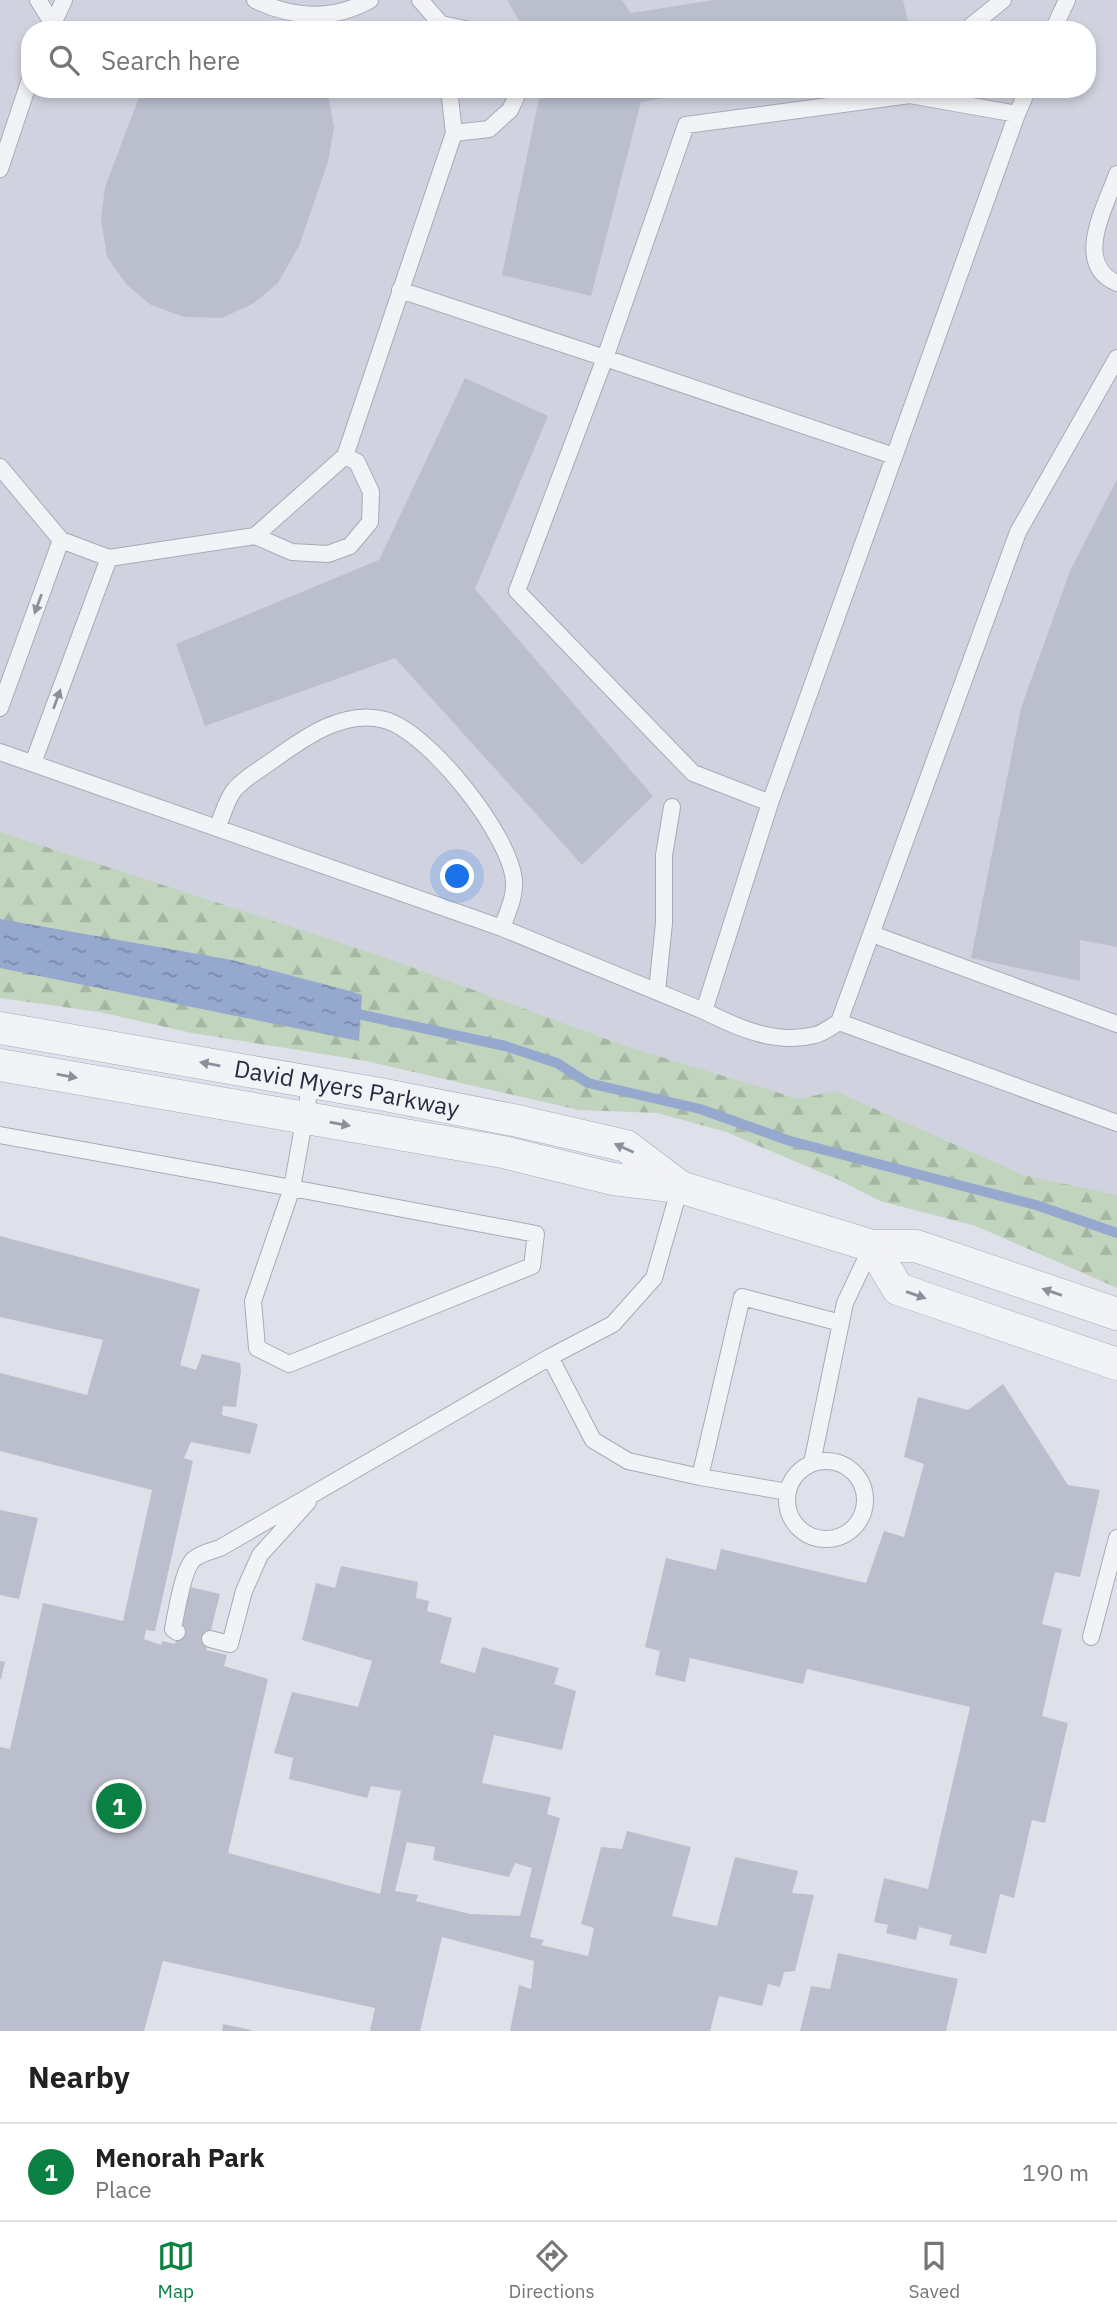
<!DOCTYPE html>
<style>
:root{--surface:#fff;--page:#f2f2f2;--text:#222;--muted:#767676;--line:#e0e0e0;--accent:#0b8043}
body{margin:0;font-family:"IBM Plex Sans",sans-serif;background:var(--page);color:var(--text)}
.you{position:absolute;left:458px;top:877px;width:24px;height:24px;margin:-18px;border:5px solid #fff;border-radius:50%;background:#1a73e8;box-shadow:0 0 0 10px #1a73e833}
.badge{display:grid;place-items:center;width:46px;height:46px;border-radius:50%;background:var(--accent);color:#fff;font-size:23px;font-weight:700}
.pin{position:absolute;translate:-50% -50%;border:4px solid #fff;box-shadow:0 2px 7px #0006}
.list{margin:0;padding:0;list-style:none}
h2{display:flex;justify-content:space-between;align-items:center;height:91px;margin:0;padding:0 28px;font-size:30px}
h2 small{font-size:23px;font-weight:400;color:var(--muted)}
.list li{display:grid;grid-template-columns:46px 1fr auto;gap:21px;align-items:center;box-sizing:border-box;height:98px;padding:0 28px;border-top:2px solid var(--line)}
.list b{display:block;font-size:26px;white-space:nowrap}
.list p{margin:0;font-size:23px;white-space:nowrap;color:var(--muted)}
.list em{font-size:23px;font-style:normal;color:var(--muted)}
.icon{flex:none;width:38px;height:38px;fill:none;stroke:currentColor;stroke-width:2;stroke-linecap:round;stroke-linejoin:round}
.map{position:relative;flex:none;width:1117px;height:2031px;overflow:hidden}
.search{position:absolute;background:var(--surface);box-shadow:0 4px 10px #0003;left:21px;right:21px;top:21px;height:77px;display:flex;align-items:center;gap:18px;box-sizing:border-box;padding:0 24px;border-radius:28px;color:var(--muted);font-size:26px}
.sheet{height:189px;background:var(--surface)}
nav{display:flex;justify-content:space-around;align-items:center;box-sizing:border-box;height:98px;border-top:2px solid var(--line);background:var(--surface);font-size:19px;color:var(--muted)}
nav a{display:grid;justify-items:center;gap:4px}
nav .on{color:var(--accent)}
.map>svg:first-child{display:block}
</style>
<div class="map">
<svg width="1117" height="2031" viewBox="0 0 1117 2031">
<defs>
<pattern id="forest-firs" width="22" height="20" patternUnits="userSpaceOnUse" patternTransform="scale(1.75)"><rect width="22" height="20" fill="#c1d4be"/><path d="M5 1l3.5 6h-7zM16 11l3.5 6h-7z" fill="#a6b6a4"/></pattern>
<pattern id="water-ripples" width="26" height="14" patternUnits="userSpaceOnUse" patternTransform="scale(1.75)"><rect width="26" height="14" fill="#95a8ce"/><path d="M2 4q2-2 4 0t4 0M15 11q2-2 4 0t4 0" fill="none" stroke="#7989a9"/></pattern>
</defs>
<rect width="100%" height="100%" fill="#dee1ea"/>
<!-- built -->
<path fill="#d0d3df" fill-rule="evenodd" d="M0,0h1117v1243l-1117,-378zM30,30h1057v59h-1057z"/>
<!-- forest -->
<path fill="url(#forest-firs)" d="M0,832l384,125 241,89 174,53 36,-8 188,84 94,20v93l-141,-62 -96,-25 -41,-21 -113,-48 -68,-19 -79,-3 -213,-49 -174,-28 -93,-21 -99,-14z"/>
<!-- water -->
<path fill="url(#water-ripples)" d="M0,919l232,41 114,30 16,5 -3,46 -359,-73z"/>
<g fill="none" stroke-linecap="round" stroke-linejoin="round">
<!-- stream -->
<path stroke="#95a8ce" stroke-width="10" d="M349,1012l156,34 52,17 31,20 112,26 90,32 246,64 81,28"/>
</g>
<!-- building -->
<path fill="#bbbfcd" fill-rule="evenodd" d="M507,0h115l9,13 83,-13h189l7,30h-386z
M142,89h184l2,5 6,33 -6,35 -29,84 -21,37 -24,20 -32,15 -38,-1 -33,-12 -24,-20 -20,-28 -6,-38 4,-32z
M541,89h177l-77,13 -50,194 -89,-21z
M465,378l83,38 -73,173 178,207 -71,69 -187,-207 -190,68 -29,-82 203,-84z
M1117,479v468l-37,-7v41l-109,-23 50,-250 49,-137z
M0,1236l200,53 -20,76 16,5 6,-16 38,9 1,8 -5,36 -13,-1 -1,9 36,9 -8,30 -59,-12 -7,16 9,3 -38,170 -9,-1 -2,9 17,6 1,-4 13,3 15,-57 30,7 -14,56 21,5 -3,11 44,13 -40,174 152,41 21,-103 -30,-5 -4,12 -78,-19 4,-21 -19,-5 18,-61 66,15 14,-46 -70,-21 14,-57 19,5 6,-22 77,16 -2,16 13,3 -2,10 25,7 -12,45 35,10 7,-26 77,21 -5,16 22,7 -14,59 -68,-15 -12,48 69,14 -4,17 13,4 -30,119 14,3 -3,5 47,11 6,-28 -13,-4 20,-77 21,2 5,-18 64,16 -19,69 45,10 18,-69 63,14 -6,22 22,2 -19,76 -11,1 -4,15 -12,-3 -6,22 -43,-10 -9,35h-200l9,-46 12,4 3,-28 -92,-24 -22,94h-50l5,-23 -212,-47 -19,70h-144v-284l10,2 33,-146 80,18 29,-131 -152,-39v-78l87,22 16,-55 -103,-23zM407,1842l28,5 -2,13 76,17 6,-14 17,5 -12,48 -50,-2 -54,-13 2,-6 -23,-4z
M1003,1384l65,101 32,5 -20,87 -25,-5 -13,52 20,5 -20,87 26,7 -23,100 -13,-3 -18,78 -14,-4 -14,60 -37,-9 3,-10 -33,-8 -3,13 -30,-7 2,-8 -14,-3 10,-44 44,11 42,-182 -163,-38 -4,15 -113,-26 -5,24 -30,-7 5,-24 -15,-4 21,-89 50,12 5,-21 145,34 18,-52 20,6 20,-73 -20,-7 14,-60 50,13z
M0,1510l38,8 -19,81 -19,-4z
M0,1661l5,1 -4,17h-1z
M838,1953l120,26 -12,52h-146l11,-45 19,3z
M223,2024l28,6 -1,1h-28z"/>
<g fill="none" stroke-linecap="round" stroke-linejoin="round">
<!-- lane casing -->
<g stroke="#a7abb8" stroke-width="18">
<path id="lane" d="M38,0l15,24
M255,0c37,18 78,21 115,0
M420,0l21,24 1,6
M441,24l29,6
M50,30l14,-30
M966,30l37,-30
M1053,30l14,-30
M1017,114l11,-25
M454,133l35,-4 21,-19 10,-21
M0,169l30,-90
M1117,174c-11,32 -45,90 0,109
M400,290l205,68 81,-233 224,-30 107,19 -247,689 -77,-30 -176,-182 88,-233 289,98
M1117,358l-99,174 -179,490 278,101
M0,467l61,73 48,18 146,-22 90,-80 109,-323 -5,-44
M255,536l37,16 36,2 22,-8 20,-24 1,-30 -14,-30 -12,-6
M0,708l61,-168
M0,752l502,176 202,83 66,-208
M33,763l76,-205
M217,828c6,-13 9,-28 18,-39 10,-11 22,-18 34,-26 32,-23 74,-55 116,-43 44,12 127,117 129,162 1,16 -7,31 -12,46
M872,934l245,90
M657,991l7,-68v-68l8,-48
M704,1011c34,17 72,34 111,24 9,-2 17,-9 24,-13
M0,1135l292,53 19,-106
M292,1188l244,46 -4,32 -243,98 -32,-16 -4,-47z
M550,1357l63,-33 41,-46 26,-91
M787 1500a39 39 0 1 1 78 0a39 39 0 1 1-78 0Z
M812,1463l33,-160 27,-57
M700,1477l42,-180 99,26
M177,1632l-4,-3c3,-15 10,-61 21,-70 7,-6 17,-8 26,-11l330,-191 43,83 35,21 72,16 88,15
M1091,1637l26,-99
M210,1639l20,5 14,-53 16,-36 48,-53"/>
</g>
<!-- street casing -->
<g stroke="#a7abb8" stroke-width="33">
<g id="street">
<path id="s1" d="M0,1028l380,66 138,27 108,25 53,40"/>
<path d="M0,1065l503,87 110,27 67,8 192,59h44l201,68"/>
<path d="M872,1246l26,43 219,75"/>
</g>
</g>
<!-- lane -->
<use href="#lane" stroke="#f2f3f7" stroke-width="16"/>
<!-- street -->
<use href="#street" stroke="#f2f3f7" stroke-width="32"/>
</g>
<!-- one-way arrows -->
<defs><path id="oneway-solid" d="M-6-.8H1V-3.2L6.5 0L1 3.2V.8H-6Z" transform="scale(1.75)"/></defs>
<g fill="#8c909c">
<use href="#oneway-solid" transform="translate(38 604) rotate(110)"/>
<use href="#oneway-solid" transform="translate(57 699) rotate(-70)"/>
<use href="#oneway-solid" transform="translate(210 1064) rotate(-170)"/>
<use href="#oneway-solid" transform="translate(67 1076) rotate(10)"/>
<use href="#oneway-solid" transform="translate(340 1124) rotate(10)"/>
<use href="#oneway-solid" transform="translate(624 1148) rotate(-156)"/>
<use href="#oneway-solid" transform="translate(1052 1292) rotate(-161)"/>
<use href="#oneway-solid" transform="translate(916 1295) rotate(19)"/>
</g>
<g text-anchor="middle" stroke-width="5" stroke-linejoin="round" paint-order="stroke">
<!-- street labels -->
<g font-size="24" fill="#262c42" stroke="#eef0f7">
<text dy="8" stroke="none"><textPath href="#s1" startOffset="352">David Myers Parkway</textPath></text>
</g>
</g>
</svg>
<div class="you"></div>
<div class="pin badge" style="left:119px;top:1806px">1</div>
<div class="search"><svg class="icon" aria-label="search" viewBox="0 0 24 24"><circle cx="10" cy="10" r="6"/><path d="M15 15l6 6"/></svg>Search here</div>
</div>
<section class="sheet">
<h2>Nearby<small></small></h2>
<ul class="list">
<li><span class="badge">1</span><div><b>Menorah Park</b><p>Place</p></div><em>190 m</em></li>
</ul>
</section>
<nav>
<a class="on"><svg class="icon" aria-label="map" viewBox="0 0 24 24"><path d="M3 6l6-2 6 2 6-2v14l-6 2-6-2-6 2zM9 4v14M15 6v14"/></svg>Map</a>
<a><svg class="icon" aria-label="directions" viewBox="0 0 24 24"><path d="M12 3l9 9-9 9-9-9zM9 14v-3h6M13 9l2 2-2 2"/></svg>Directions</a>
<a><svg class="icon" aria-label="saved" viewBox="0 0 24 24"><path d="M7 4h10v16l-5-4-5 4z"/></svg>Saved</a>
</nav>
